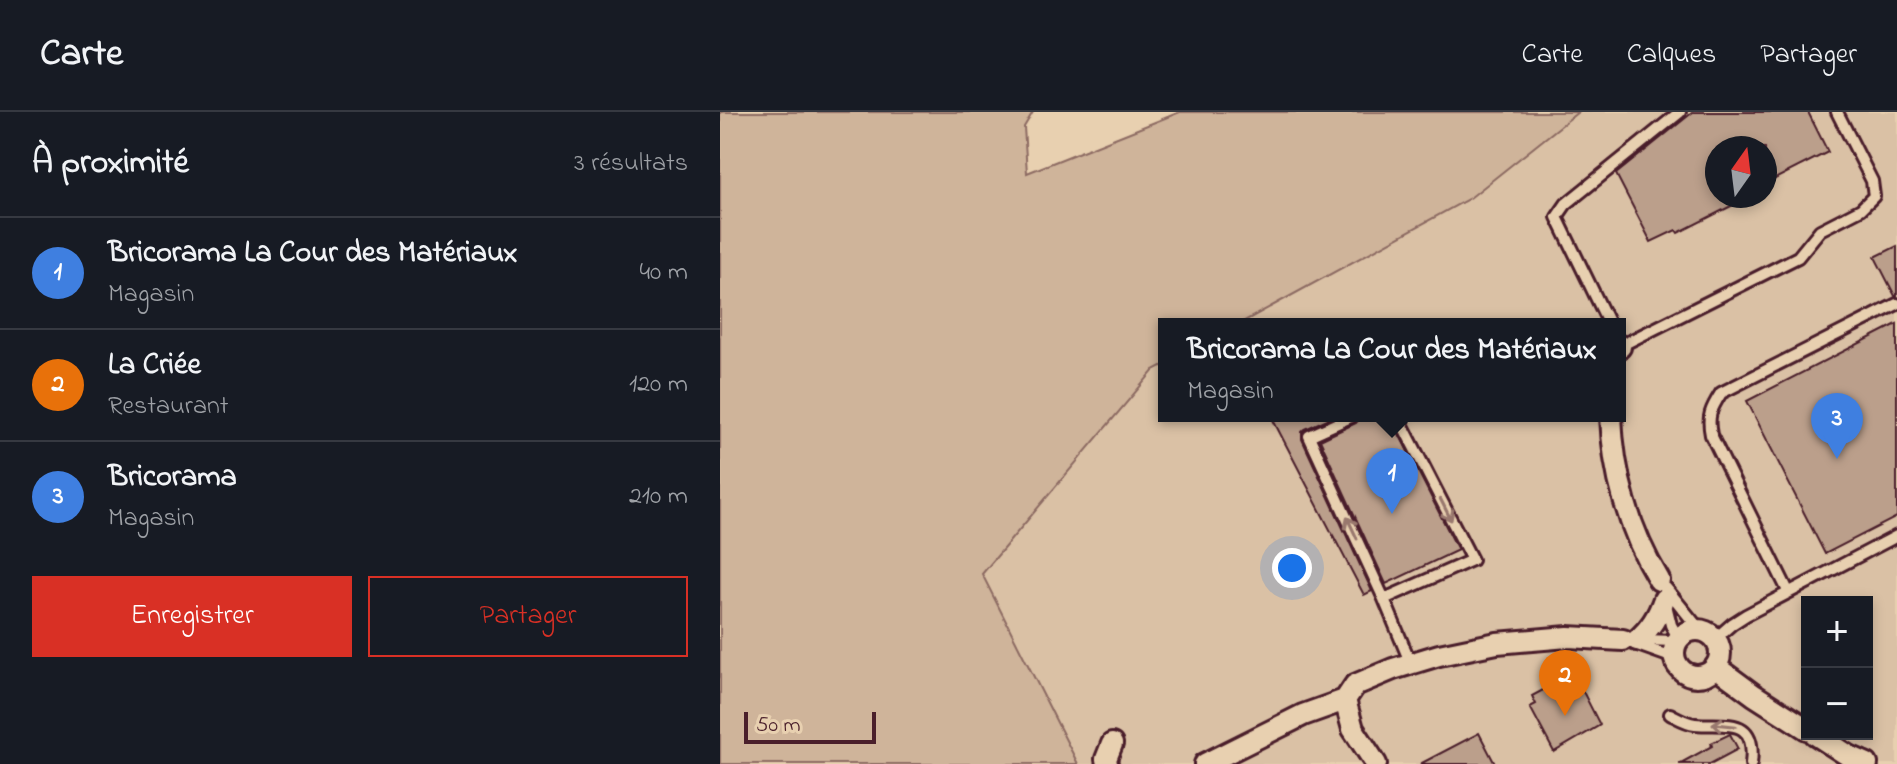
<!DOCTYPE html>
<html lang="fr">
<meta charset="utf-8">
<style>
:root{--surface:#171b24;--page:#20242c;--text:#f1f3f6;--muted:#9ea1a6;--line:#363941;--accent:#d93025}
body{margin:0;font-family:"Indie Flower",sans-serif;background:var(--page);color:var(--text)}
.controls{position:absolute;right:24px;bottom:24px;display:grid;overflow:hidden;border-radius:0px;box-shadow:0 4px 12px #0003}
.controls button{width:72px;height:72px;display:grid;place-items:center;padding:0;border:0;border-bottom:2px solid var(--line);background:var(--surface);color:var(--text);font:40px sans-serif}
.compass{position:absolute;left:985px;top:24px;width:72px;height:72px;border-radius:50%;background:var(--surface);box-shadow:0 4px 12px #0003;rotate:14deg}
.scale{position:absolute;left:24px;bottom:20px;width:132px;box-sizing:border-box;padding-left:8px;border:4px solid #4a1f2b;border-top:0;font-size:22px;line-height:28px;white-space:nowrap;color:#4a1f2b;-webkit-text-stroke:6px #e8d0b0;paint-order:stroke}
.you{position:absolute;left:572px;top:456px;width:28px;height:28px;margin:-20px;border:6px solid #fff;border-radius:50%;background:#1a73e8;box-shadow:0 0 0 12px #1a73e833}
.badge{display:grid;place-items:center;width:52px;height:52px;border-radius:50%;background:var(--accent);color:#fff;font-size:26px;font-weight:700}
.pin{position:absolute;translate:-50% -66px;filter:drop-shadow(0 2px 4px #0008)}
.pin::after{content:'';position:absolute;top:42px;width:28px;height:24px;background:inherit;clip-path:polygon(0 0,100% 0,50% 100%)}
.popup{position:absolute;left:438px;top:206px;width:468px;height:104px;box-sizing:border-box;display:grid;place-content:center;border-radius:0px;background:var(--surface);filter:drop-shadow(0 2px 6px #0005);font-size:26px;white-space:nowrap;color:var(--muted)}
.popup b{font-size:30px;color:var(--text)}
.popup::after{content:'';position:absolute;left:50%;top:100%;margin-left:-16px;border:16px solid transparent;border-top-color:var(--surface)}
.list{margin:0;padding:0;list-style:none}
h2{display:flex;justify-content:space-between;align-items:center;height:104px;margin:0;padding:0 32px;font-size:34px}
h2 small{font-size:26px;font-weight:400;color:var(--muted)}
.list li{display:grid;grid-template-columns:52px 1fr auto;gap:24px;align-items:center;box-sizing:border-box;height:112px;padding:0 32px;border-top:2px solid var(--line)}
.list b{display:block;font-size:30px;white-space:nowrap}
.list p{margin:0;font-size:26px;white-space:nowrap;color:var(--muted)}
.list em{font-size:26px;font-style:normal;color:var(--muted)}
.actions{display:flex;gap:16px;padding:24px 32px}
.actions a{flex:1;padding:18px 0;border:2px solid var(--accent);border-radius:0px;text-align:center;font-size:28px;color:var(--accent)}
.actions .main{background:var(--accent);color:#fff}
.map{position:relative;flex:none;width:1177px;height:652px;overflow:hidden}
header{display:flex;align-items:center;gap:48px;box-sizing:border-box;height:112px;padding:0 40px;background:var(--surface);border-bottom:2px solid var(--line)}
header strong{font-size:38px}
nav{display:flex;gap:44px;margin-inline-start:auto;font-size:28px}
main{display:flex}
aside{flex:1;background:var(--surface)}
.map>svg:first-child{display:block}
</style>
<header>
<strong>Carte</strong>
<nav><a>Carte</a><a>Calques</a><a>Partager</a></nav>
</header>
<main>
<aside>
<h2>À proximité<small>3 résultats</small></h2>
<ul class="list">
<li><span class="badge" style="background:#3f7fe0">1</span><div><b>Bricorama La Cour des Matériaux</b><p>Magasin</p></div><em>40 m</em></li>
<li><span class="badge" style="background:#e8710a">2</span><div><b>La Criée</b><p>Restaurant</p></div><em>120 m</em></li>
<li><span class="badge" style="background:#3f7fe0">3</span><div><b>Bricorama</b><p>Magasin</p></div><em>210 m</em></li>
</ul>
<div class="actions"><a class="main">Enregistrer</a><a>Partager</a></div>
</aside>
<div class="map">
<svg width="1177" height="652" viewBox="0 0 1177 652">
<rect width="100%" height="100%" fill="#e8d0b0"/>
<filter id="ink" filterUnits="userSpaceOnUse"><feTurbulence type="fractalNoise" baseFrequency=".0125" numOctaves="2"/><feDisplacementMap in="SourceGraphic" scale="16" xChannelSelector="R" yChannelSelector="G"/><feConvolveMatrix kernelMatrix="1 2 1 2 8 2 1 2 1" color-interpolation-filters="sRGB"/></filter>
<g filter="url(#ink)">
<!-- built -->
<path fill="#dac1a5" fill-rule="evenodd" d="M858,0h319v652h-819l-96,-190 172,-204 10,-5v51h456v-92h-381l231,-126zM997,36h48v48h-48zM1087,490h60v132h-60z"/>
<!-- green -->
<path fill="#cfb49a" stroke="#8c6a62" stroke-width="2" d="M0,0h313l-9,15 3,46 153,-61h398l-108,86 -231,126h-75v41l-10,5 -172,204 96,190h-358z"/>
<!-- building -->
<path fill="#bb9f8b" stroke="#4a1f2b" stroke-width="2" d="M973,0h115l20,40 -63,32v-36h-48v48h34l-73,37 -2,-3 -25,12 -35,-68z
M1177,134v50h-2l-20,-39z
M1177,212v193l-72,37 -78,-153z
M551,304h63l-29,13 -3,3v7l70,152 -8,4z
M641,304h29l68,134 -72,34 -66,-144 36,-17z
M849,564l1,2 5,-2 25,49 -46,27 -24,-45 6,-3 -4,-8z
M759,621l16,31h-75z
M1010,622l8,15 -28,15h-31l33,-18 -1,-3z"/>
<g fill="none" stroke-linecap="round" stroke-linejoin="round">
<!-- lane casing -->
<g stroke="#4a1f2b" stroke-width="16">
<path id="lane" d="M889,212l-52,-107 9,-13 114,-92
M900,234l178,-89 22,-27 41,-21 13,-13 -2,-15 -35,-69
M633,304l-44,20 75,163 27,65
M946,476l34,42
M1068,479l-77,-156c-4,-19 0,-26 10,-42l176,-89
M664,487l88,-39 -74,-144
M946,493l5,20 8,14
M996,526l16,-14 14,-9 151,-79
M921,528l36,1
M912,531l42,15
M950,602c8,4 16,9 25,10 31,3 62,-9 56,40"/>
</g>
<!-- street casing -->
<g stroke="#4a1f2b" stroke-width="26">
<path id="street" d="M900,235v-1
M891,304c2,57 18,115 48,164
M954 541a23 23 0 1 1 46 0a23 23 0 1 1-46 0Z
M917,528c14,-12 21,-24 27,-41
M996,555l38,28 53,34
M625,588l8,29 23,35
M1095,622l34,22 18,8
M387,652l-1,-5 6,-15
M485,652l98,-49 42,-15 10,-15 38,-16 46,-14 58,-12 71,-6 55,3"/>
</g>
<!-- lane -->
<use href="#lane" stroke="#e8d0b0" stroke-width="10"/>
<!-- street -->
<use href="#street" stroke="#e8d0b0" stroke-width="20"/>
</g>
<!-- one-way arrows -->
<defs><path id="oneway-shaft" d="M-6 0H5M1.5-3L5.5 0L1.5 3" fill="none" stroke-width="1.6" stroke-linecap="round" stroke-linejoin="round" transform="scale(2)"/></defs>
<g stroke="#99786e">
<use href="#oneway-shaft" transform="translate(726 398) rotate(63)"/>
<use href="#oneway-shaft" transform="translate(632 416) rotate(-115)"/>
<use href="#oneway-shaft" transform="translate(1004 613) rotate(-174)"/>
</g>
</g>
</svg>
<div class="controls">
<button>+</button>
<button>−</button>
</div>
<svg class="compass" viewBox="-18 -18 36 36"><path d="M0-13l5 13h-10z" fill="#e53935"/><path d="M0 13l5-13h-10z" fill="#9ea1a6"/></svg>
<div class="scale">50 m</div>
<div class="you"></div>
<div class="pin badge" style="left:672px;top:402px;background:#3f7fe0">1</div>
<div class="popup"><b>Bricorama La Cour des Matériaux</b>Magasin</div>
<div class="pin badge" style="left:845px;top:604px;background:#e8710a">2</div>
<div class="pin badge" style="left:1117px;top:347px;background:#3f7fe0">3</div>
</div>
</main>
